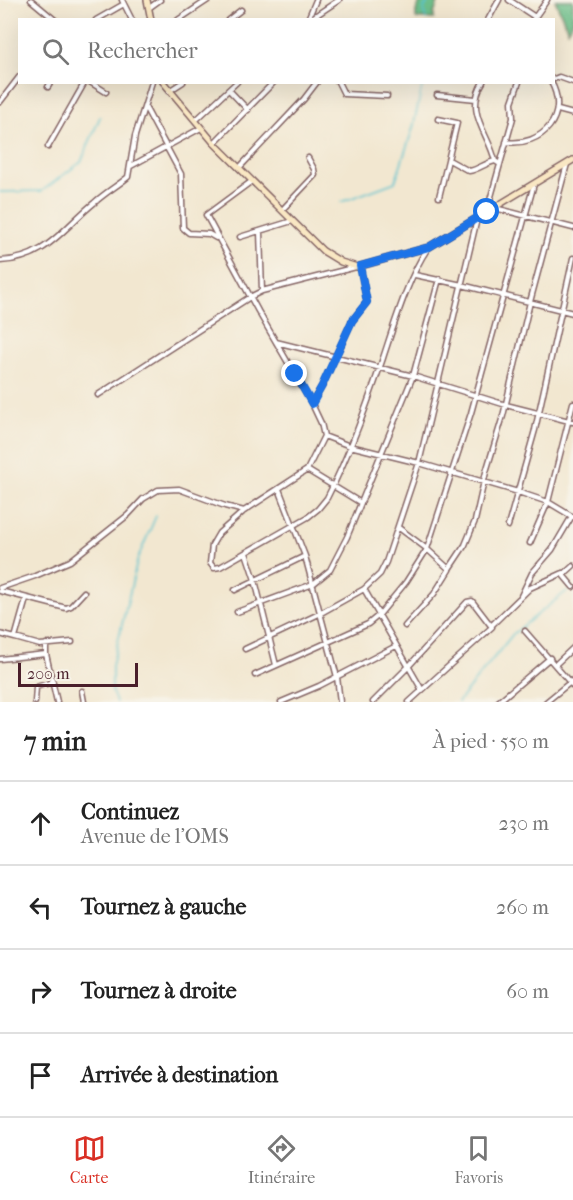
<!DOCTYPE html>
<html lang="fr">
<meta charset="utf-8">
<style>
:root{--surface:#fff;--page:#f2f2f2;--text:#222;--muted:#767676;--line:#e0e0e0;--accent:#d93025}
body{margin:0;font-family:"IM FELL French Canon",serif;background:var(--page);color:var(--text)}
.scale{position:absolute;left:18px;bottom:15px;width:120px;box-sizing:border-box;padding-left:6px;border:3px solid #4a1f2b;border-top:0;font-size:16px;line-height:21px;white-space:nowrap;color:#4a1f2b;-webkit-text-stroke:4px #f7f3e8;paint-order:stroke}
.stop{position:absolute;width:18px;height:18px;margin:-14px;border:4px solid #1a73e8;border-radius:50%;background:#fff}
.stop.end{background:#1a73e8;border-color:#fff;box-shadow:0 2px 6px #0008}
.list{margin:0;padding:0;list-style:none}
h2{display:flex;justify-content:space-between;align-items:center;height:78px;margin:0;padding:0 24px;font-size:26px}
h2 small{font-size:20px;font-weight:400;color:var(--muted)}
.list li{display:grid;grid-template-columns:39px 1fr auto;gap:18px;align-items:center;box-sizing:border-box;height:84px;padding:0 24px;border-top:2px solid var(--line)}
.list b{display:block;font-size:22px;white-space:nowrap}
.list p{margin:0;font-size:20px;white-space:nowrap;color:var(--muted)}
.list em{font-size:20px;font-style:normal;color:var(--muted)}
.icon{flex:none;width:33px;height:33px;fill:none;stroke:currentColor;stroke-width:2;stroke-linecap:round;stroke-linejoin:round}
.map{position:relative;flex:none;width:573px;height:702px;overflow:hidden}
.search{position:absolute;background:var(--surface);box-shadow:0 6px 24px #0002;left:18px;right:18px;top:18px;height:66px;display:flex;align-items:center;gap:15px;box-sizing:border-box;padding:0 21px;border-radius:0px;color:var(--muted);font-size:22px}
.sheet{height:414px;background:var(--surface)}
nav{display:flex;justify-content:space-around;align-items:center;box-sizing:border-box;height:84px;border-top:2px solid var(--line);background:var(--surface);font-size:16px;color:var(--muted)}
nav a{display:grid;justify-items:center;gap:3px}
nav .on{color:var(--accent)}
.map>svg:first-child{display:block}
</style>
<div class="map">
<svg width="573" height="702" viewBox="0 0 573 702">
<rect width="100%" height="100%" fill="#f7f3e8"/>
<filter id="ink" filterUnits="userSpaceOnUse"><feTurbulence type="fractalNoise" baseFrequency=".0167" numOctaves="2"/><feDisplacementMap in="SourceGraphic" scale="12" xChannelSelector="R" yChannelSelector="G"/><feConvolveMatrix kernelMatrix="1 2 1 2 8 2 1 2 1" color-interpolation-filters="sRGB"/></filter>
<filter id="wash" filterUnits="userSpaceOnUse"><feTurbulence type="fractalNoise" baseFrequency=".008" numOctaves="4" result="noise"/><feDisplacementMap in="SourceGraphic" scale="24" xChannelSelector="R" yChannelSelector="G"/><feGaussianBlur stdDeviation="1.35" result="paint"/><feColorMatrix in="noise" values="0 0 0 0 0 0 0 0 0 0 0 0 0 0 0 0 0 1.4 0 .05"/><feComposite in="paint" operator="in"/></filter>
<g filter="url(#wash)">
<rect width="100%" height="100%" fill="#f2e7d0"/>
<!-- forest -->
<path fill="#6ebe8a" stroke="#5c6e5a" stroke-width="1.5" d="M421,0h18l-5,14v5h-18v-8z
M555,0h18v20l-5,10z"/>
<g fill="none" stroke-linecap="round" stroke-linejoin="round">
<!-- stream -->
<path stroke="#57c3cf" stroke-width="1.5" d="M426,20l-2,-12 6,-8
M0,192l42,-1 39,-29 19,-45
M341,202l54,-20 18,-54 10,-46
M116,702l-4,-10v-26l26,-108 18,-42
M458,702l55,-68 54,-43"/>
</g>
</g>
<g filter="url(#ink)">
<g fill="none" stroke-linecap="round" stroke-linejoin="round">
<!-- street casing -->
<g stroke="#856565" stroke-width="7">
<path id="street" d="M31,0l24,20
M122,0l10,20
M509,0l26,17
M149,8l11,-8
M308,19l8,-19
M96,20l28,-16
M178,20l30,-20
M228,20l13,-10
M309,20l30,-20
M488,20l11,-20
M533,20l14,-20
M554,79l5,-2 14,5
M90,82l16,10
M338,82l6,12 43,2
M483,82c-19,31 6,51 12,79
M48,87l3,-5
M229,90l19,20
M169,91l14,-9
M437,95l39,4
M0,102l20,-26
M145,107l36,67 2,54 6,5 20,1 7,4
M558,110l15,4
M438,119l19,4 -18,74
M196,120l41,-38
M506,142c36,5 64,-26 45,-60
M214,143l60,-61
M48,147l37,-65
M449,160l20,11c9,-1 16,-8 26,-10l5,3
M131,166l70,-38
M239,168l65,-69 13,-17
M252,181l-46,34 52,96 54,93 9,19 3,13 -17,34 -63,41 -25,22 -7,12 -2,18 4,5 6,-1 88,-50 10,-8 9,-11c23,-45 40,-93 56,-140 11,-33 26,-83 45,-110
M495,208l78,20
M282,210l33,-35 -1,-6 -6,-11
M487,211l26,-93 -1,-16 7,-20
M260,232l2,59
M240,237l52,-16
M0,261c46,-2 62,-32 94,-58 11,-10 23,-17 34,-26l7,-41 17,-54
M415,275l47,10 111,28
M276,342l137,34 93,29 67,17
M98,395l152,-98 12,-6 94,-24
M312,403l10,-17 30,-65 15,-19 -7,-36
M324,436l26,10 69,17 99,29 30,10 25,15
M307,470l54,33
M508,526l27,-96 38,-172
M399,528l28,21 22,20 16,-24 10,-24 11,-49 17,-56 27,-114 37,-138
M530,543l18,-41 25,-99
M246,553l9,27 21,85
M305,556l32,121 3,25
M573,566l-10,9 10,12
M0,588l35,-12 35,-15 58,-46 15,-16 15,-9 21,-1 46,17 19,5
M364,589l58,101
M235,590l70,-34 -26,-67
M0,591l66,17 5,-2 13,-14
M520,598l12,-25 20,-23 20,-34
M237,612l76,-28 17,-14 17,-33 66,-161 26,-97
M492,625l38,-37 33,-15
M405,626l29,-32 15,-24
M525,631l48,55
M0,634l15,4 11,-39
M15,638l25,7 32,-3
M46,644v10l11,48
M245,649l76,-36 43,-24 16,-15 6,-12 33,-99 58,-244
M0,659l46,-5
M556,664l17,-16
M255,675l113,-51 11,-9 27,-33 21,-33 44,-136 63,-229
M82,691l2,11
M35,702l1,-15 17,-5
M281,702l38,-16 77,-40
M373,702l35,-35 59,-65 5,-1 20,26 -83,75
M498,702l52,-44
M546,702l27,-22"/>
</g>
<!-- secondary casing -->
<g stroke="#856565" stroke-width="8">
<path id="secondary" d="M147,0l4,20
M163,82l51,61 109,108 18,11 16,5 72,-20 144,-87"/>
</g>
<!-- street -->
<use href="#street" stroke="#fff" stroke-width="4"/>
<!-- secondary -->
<use href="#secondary" stroke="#f9e7c3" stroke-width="5"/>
</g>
</g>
<g fill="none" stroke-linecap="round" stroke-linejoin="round" filter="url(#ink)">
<!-- route -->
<path stroke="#1a73e8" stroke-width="8" d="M295,374l17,30 10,-18 30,-65 15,-19 -7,-36 69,-19 58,-35"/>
</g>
</svg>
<div class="scale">200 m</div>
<div class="stop" style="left:487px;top:212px"></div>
<div class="stop end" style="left:295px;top:374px"></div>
<div class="search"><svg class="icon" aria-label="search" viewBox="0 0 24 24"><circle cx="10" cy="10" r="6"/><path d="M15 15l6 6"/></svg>Rechercher</div>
</div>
<section class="sheet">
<h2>7 min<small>À pied · 550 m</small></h2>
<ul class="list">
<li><svg class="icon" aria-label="ahead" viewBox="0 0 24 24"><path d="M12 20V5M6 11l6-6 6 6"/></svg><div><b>Continuez</b><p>Avenue de l'OMS</p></div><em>230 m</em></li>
<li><svg class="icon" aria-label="left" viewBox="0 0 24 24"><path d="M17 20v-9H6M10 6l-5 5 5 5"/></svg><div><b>Tournez à gauche</b></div><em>260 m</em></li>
<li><svg class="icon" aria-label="right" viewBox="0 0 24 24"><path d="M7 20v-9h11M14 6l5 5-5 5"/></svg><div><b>Tournez à droite</b></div><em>60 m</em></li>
<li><svg class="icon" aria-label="arrive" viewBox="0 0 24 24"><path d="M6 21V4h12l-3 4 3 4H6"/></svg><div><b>Arrivée à destination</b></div></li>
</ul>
</section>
<nav>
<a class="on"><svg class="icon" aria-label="map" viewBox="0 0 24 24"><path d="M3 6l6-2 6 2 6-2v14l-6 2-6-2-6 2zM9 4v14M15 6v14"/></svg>Carte</a>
<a><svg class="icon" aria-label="directions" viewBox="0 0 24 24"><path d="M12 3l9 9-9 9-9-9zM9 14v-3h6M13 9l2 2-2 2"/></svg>Itinéraire</a>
<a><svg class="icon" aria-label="saved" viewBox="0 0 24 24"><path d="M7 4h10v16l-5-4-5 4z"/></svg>Favoris</a>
</nav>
